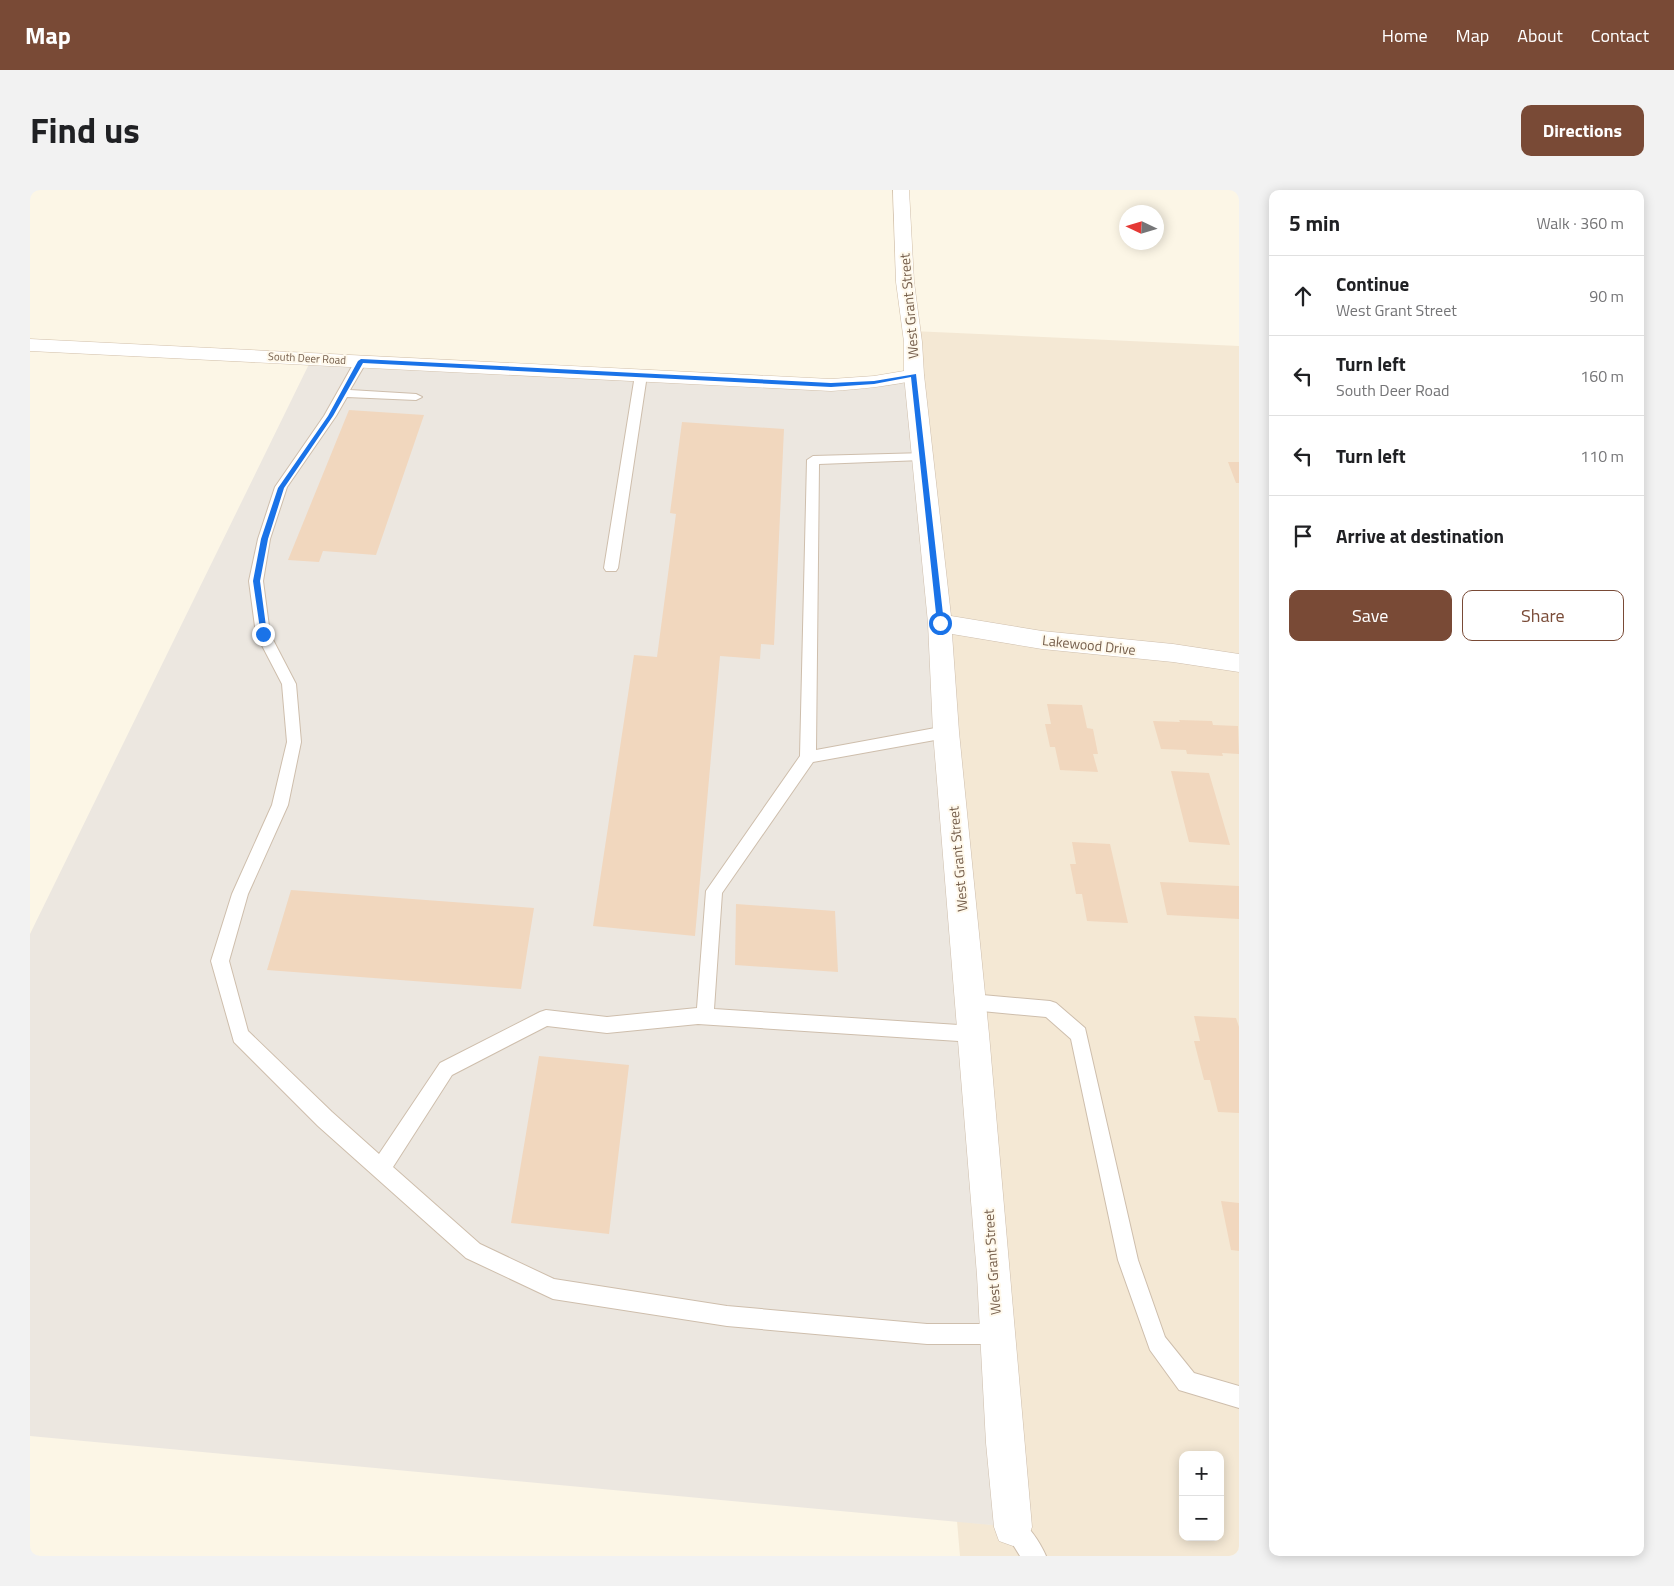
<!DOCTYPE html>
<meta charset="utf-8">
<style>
:root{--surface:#fff;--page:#f2f2f2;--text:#202124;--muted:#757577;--line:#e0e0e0;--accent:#794a36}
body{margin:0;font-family:"Titillium Web",sans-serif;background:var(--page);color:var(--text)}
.controls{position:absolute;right:15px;bottom:15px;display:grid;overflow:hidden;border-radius:10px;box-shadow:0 2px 12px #0003}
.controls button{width:45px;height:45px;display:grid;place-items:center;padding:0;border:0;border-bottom:1px solid var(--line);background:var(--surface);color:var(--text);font:25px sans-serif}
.compass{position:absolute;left:1089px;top:15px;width:45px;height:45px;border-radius:50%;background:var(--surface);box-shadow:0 2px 12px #0003;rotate:274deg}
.stop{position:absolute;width:15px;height:15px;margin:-11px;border:4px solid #1a73e8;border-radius:50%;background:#fff}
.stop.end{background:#1a73e8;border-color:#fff;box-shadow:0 1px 5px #0008}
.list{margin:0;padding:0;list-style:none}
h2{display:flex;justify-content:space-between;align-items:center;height:65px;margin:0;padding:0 20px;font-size:21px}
h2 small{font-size:16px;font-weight:400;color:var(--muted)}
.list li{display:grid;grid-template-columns:32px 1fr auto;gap:15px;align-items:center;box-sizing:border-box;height:80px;padding:0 20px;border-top:1px solid var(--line)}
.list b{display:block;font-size:19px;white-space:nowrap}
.list p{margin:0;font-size:16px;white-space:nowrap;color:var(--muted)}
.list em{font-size:16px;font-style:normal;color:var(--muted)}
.actions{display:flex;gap:10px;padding:15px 20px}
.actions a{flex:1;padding:11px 0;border:1px solid var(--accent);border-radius:10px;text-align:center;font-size:18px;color:var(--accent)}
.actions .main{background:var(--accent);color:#fff}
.icon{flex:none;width:28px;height:28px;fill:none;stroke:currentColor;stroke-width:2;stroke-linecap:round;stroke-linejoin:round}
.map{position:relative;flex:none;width:1209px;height:1366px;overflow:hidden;border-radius:10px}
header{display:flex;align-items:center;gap:30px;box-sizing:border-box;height:70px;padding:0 25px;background:var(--accent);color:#fff}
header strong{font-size:24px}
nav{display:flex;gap:28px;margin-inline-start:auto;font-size:18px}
.intro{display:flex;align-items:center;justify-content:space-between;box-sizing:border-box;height:120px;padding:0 30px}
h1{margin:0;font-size:35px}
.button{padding:12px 22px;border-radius:10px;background:var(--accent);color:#fff;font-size:18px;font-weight:700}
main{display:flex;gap:30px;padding:0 30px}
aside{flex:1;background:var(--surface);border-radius:10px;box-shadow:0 2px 12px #0003}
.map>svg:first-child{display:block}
</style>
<header>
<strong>Map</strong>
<nav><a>Home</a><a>Map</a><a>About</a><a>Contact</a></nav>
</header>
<div class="intro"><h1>Find us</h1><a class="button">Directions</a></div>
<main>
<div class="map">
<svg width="1209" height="1366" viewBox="0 0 1209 1366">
<rect width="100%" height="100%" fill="#fcf6e6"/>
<!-- residential -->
<path fill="#f4e8d4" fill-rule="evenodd" d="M882,141l327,15v1210h-279l-3,-35 56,6zM1153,1265h37v82h-37z"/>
<!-- industrial -->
<path fill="#ece7e0" d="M282,168l519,27 83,-10 99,1152 -983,-91v-502z"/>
<!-- building -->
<path fill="#f1d7be" d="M319,220l75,5 -48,140 -53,-4 -4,11 -31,-2z
M652,232l102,7 -10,216 -13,-1 -1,15 -40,-3 -25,280 -102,-10 41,-271 23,2 19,-143 -6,-1z
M1198,272h11v21h-3z
M1017,514l35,1 5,23 6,1 5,25h-5l5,18 -38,-2 -5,-23h-5l-5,-23h6z
M1149,530l33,1 1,4 25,1 1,28 -17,-1 1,3 -36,-2 -1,-4 -25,-1 -8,-28 27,1z
M1141,581l38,2 21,72 -41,-3z
M1042,652l38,2 18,79 -41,-2 -5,-27h-6l-6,-30h6z
M1130,692l79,4v33l-72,-4z
M261,700l243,18 -13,81 -254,-19z
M706,714l99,7 3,61 -103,-7z
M1164,826l42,2 3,9v86l-21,-1 -8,-32h-6l-10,-39h6z
M509,866l90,9 -20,169 -98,-11z
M1191,1011l18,2v48l-8,-1z"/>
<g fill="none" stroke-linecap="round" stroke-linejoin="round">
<!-- service casing -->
<g stroke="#cebeac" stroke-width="2">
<path id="service" d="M331,168l6,3 -17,29 66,4 6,3 -6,3 -69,-3 -11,19 -49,71 -17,52 -7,42 7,53 26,50 5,58 -13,63 -40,89 -19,67 19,70 84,81 47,42 61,-91 100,-51 6,-2 61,7 90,-9 9,-117 94,-135 7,-296 6,-4 113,-3 2,3 -2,3 -4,1 -103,4 -3,286 130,-24 5,2 2,4 -2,4 -5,2 -133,24 -91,131 -8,116 260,17 6,2 3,6 -3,6 -6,2 -276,-18 -91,9 -60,-7 -95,49 -59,92 87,77 74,35 173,27 200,18h71l7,3 3,7 -3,7 -7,3h-71l-200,-18 -174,-27 -87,-41 -148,-132 -84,-84 -23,-81 21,-67 40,-89 15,-63 -5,-58 -26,-50 -7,-53 9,-42 17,-52 49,-71 31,-55z
M611,182l6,3 -29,193 -2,3h-10l-2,-3 31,-193z
M941,804l79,7 6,2 29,25 53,232 27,77 29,36 45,13v22l-60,-18 -29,-40 -32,-90 -47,-221 -25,-22 -75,-7 -6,-2 -3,-6 3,-6z
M983,1326c14,6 27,26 33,40h-26l-18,-29 3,-8z"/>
</g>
<!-- minor casing -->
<g stroke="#cebeac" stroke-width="1">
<path id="minor" d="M884,179l7,2 3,4 27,241 91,15 131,13 66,10v18l-66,-10 -131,-13 -90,-15 7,98 30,302 43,493 -5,14 -14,5 -14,-5 -5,-14 -8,-84 -9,-168 -44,-543 -5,-109 -24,-248 3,-4z"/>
</g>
<!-- secondary casing -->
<g stroke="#d1bfa9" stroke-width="1">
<path id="secondary" d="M863,0h16l5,92 8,60 2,33 -3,4c-30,7 -60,10 -90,12l-801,-40v-12l801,40 43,-3 30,-5v-29l-8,-60z"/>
</g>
<!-- service -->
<use href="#service" fill="#fff" fill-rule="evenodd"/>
<!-- minor -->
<use href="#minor" fill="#fff" fill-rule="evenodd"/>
<!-- secondary -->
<use href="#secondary" fill="#fff" fill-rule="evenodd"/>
</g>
<!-- route -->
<path fill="#1a73e8" d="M331,169l470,24 43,-2 42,-7 28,249 -4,2 -3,-2 -26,-246 -37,7 -43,3 -468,-24 -30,53 -49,72 -16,51 -8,42 7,53 -6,2 -8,-55 8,-42 17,-51 50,-72 30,-55z"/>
<g text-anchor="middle" stroke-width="4" stroke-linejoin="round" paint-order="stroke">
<!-- far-street labels -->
<g font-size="11" fill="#755e4b" stroke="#fff9ec">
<text transform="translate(277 168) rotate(3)" y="4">South Deer Road</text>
</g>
<!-- street labels -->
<g font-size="14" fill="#755e4b" stroke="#fff9ec">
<text transform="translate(879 116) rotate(-95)" y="5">West Grant Street</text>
<text transform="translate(1059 455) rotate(6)" y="5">Lakewood Drive</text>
<text transform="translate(928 669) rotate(-95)" y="5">West Grant Street</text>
<text transform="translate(962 1072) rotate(-94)" y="5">West Grant Street</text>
</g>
</g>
</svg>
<div class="controls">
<button>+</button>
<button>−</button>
</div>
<svg class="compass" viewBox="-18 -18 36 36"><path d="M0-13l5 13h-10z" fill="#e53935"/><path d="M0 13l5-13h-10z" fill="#757577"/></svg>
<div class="stop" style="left:910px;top:433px"></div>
<div class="stop end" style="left:233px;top:444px"></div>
</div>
<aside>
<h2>5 min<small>Walk · 360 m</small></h2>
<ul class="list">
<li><svg class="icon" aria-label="ahead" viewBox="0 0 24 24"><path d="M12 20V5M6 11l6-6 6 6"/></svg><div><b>Continue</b><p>West Grant Street</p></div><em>90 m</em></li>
<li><svg class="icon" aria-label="left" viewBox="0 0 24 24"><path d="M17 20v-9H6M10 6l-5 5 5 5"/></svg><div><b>Turn left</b><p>South Deer Road</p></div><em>160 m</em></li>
<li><svg class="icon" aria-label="left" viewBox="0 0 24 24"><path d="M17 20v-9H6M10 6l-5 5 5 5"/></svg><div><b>Turn left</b></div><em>110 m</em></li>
<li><svg class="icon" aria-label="arrive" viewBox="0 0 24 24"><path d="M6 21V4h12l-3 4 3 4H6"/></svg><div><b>Arrive at destination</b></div></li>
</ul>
<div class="actions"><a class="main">Save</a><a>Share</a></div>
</aside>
</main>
